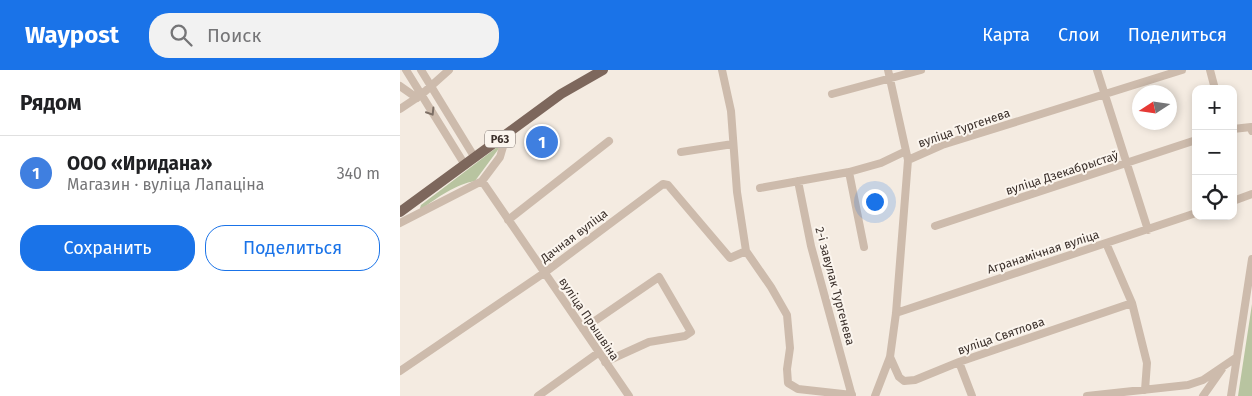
<!DOCTYPE html>
<html lang="ru">
<meta charset="utf-8">
<style>
:root{--surface:#fff;--page:#f2f2f2;--text:#202124;--muted:#757577;--line:#e0e0e0;--accent:#1a73e8}
body{margin:0;font-family:"Fira Sans",sans-serif;background:var(--page);color:var(--text)}
.controls{position:absolute;right:15px;top:15px;display:grid;overflow:hidden;border-radius:10px;box-shadow:0 2px 8px #0003}
.controls button{width:45px;height:45px;display:grid;place-items:center;padding:0;border:0;border-bottom:1px solid var(--line);background:var(--surface);color:var(--text);font:25px sans-serif}
.compass{position:absolute;left:732px;top:15px;width:45px;height:45px;border-radius:50%;background:var(--surface);box-shadow:0 2px 8px #0003;rotate:258deg}
.you{position:absolute;left:474px;top:131px;width:18px;height:18px;margin:-12px;border:4px solid #fff;border-radius:50%;background:#1a73e8;box-shadow:0 0 0 8px #1a73e833}
.badge{display:grid;place-items:center;width:32px;height:32px;border-radius:50%;background:var(--accent);color:#fff;font-size:16px;font-weight:700}
.pin{position:absolute;translate:-50% -50%;border:2px solid #fff;box-shadow:0 1px 5px #0006}
.list{margin:0;padding:0;list-style:none}
h2{display:flex;justify-content:space-between;align-items:center;height:65px;margin:0;padding:0 20px;font-size:21px}
h2 small{font-size:16px;font-weight:400;color:var(--muted)}
.list li{display:grid;grid-template-columns:32px 1fr auto;gap:15px;align-items:center;box-sizing:border-box;height:75px;padding:0 20px;border-top:1px solid var(--line)}
.list b{display:block;font-size:19px;white-space:nowrap}
.list p{margin:0;font-size:16px;white-space:nowrap;color:var(--muted)}
.list em{font-size:16px;font-style:normal;color:var(--muted)}
.actions{display:flex;gap:10px;padding:15px 20px}
.actions a{flex:1;padding:11px 0;border:1px solid var(--accent);border-radius:20px;text-align:center;font-size:18px;color:var(--accent)}
.actions .main{background:var(--accent);color:#fff}
.icon{flex:none;width:28px;height:28px;fill:none;stroke:currentColor;stroke-width:2;stroke-linecap:round;stroke-linejoin:round}
.map{position:relative;flex:none;width:852px;height:326px;overflow:hidden}
header{display:flex;align-items:center;gap:30px;box-sizing:border-box;height:70px;padding:0 25px;background:var(--accent);color:#fff}
header strong{font-size:24px}
nav{display:flex;gap:28px;margin-inline-start:auto;font-size:18px}
.search{width:350px;height:45px;background:var(--page);display:flex;align-items:center;gap:12px;box-sizing:border-box;padding:0 18px;border-radius:20px;color:var(--muted);font-size:19px}
main{display:flex}
aside{flex:1;background:var(--surface)}
.map>svg:first-child{display:block}
</style>
<header>
<strong>Waypost</strong>
<div class="search"><svg class="icon" aria-label="search" viewBox="0 0 24 24"><circle cx="10" cy="10" r="6"/><path d="M15 15l6 6"/></svg>Поиск</div>
<nav><a>Карта</a><a>Слои</a><a>Поделиться</a></nav>
</header>
<main>
<aside>
<h2>Рядом<small></small></h2>
<ul class="list">
<li><span class="badge" style="background:#3f7fe0">1</span><div><b>ООО «Иридана»</b><p>Магазин · вуліца Лапаціна</p></div><em>340 m</em></li>
</ul>
<div class="actions"><a class="main">Сохранить</a><a>Поделиться</a></div>
</aside>
<div class="map">
<svg width="852" height="326" viewBox="0 0 852 326">
<rect width="100%" height="100%" fill="#f4ebe1"/>
<!-- green -->
<path fill="#b8c4a0" d="M100,77l-25,34c-18,3 -39,17 -53,28l-2,-1 1,-3 75,-57z
M852,234v92h-14z"/>
<g fill="none" stroke-linecap="round" stroke-linejoin="round">
<!-- minor -->
<path stroke="#cdbbac" stroke-width="8" d="M6,0l59,95
M21,0l54,88
M322,0l9,41 6,81 9,59 25,36 16,28 3,33 -3,21 1,14 10,6 54,6
M488,0l18,81
M697,0l51,160
M810,0l5,19
M0,16l17,12
M432,24l89,-24
M0,39l21,-14 28,-25
M833,59l18,-2 1,4
M281,82l52,-8
M449,102l15,75
M82,111l147,215
M398,111l13,65 41,150
M360,118l89,-16 32,-9 25,-12 2,9 34,-15 240,-75
M833,131l19,-7
M108,150l101,-79
M0,153l82,-42 18,-24 7,-24
M535,156l261,-86
M706,173l26,60 15,60 -2,27
M496,243l300,-100
M183,259l76,-52 32,55 -6,4 -36,6 -44,20
M490,287l9,20 5,4 11,-1 44,-18 173,-59
M559,292l13,34
M0,301l144,-98 119,-89 5,1 62,73 16,-7
M138,326l60,-43
M475,326l15,-39 6,-44 12,-153
M687,326l101,-11 15,-5 34,-23 15,-98
M803,326l19,-27
M831,326l6,-39"/>
<!-- major -->
<path stroke="#7d675c" stroke-width="10" d="M0,142l161,-118 42,-24"/>
</g>
<!-- one-way arrows -->
<defs><path id="oneway-chevron" d="M-2-3.5L2.5 0L-2 3.5" fill="none" stroke-width="1.6" stroke-linecap="round" stroke-linejoin="round" transform="scale(1.25)"/></defs>
<use stroke="#7d6f65" href="#oneway-chevron" transform="translate(31 42) rotate(58)"/>
<g text-anchor="middle" stroke-width="4" stroke-linejoin="round" paint-order="stroke">
<!-- shield labels -->
<rect fill="#fbf5ee" stroke="#756b66" stroke-width="1" x="85" y="60.5" width="30" height="17" rx="4"/>
<g font-size="11" font-weight="bold" fill="#3b302b">
<text x="100" y="73">Р63</text>
</g>
<!-- street labels -->
<g font-size="12" fill="#3b302b" stroke="#fbf5ee">
<text transform="translate(564 58) rotate(-19)" y="4">вуліца Тургенева</text>
<text transform="translate(662 103) rotate(-18)" y="4">вуліца Дзекабрыстаў</text>
<text transform="translate(174 166) rotate(-37)" y="4">Дачная вуліца</text>
<text transform="translate(643 182) rotate(-18)" y="4">Агранамічная вуліца</text>
<text transform="translate(435 216) rotate(75)" y="4">2-і завулак Тургенева</text>
<text transform="translate(189 249) rotate(56)" y="4">вуліца Прышвіна</text>
<text transform="translate(601 266) rotate(-19)" y="4">вуліца Святлова</text>
</g>
</g>
</svg>
<div class="controls">
<button>+</button>
<button>−</button>
<button><svg class="icon" aria-label="locate" viewBox="0 0 24 24"><circle cx="12" cy="12" r="6"/><path d="M12 2v4M12 18v4M2 12h4M18 12h4"/></svg></button>
</div>
<svg class="compass" viewBox="-18 -18 36 36"><path d="M0-13l5 13h-10z" fill="#e53935"/><path d="M0 13l5-13h-10z" fill="#757577"/></svg>
<div class="you"></div>
<div class="pin badge" style="left:142px;top:72px;background:#3f7fe0">1</div>
</div>
</main>
